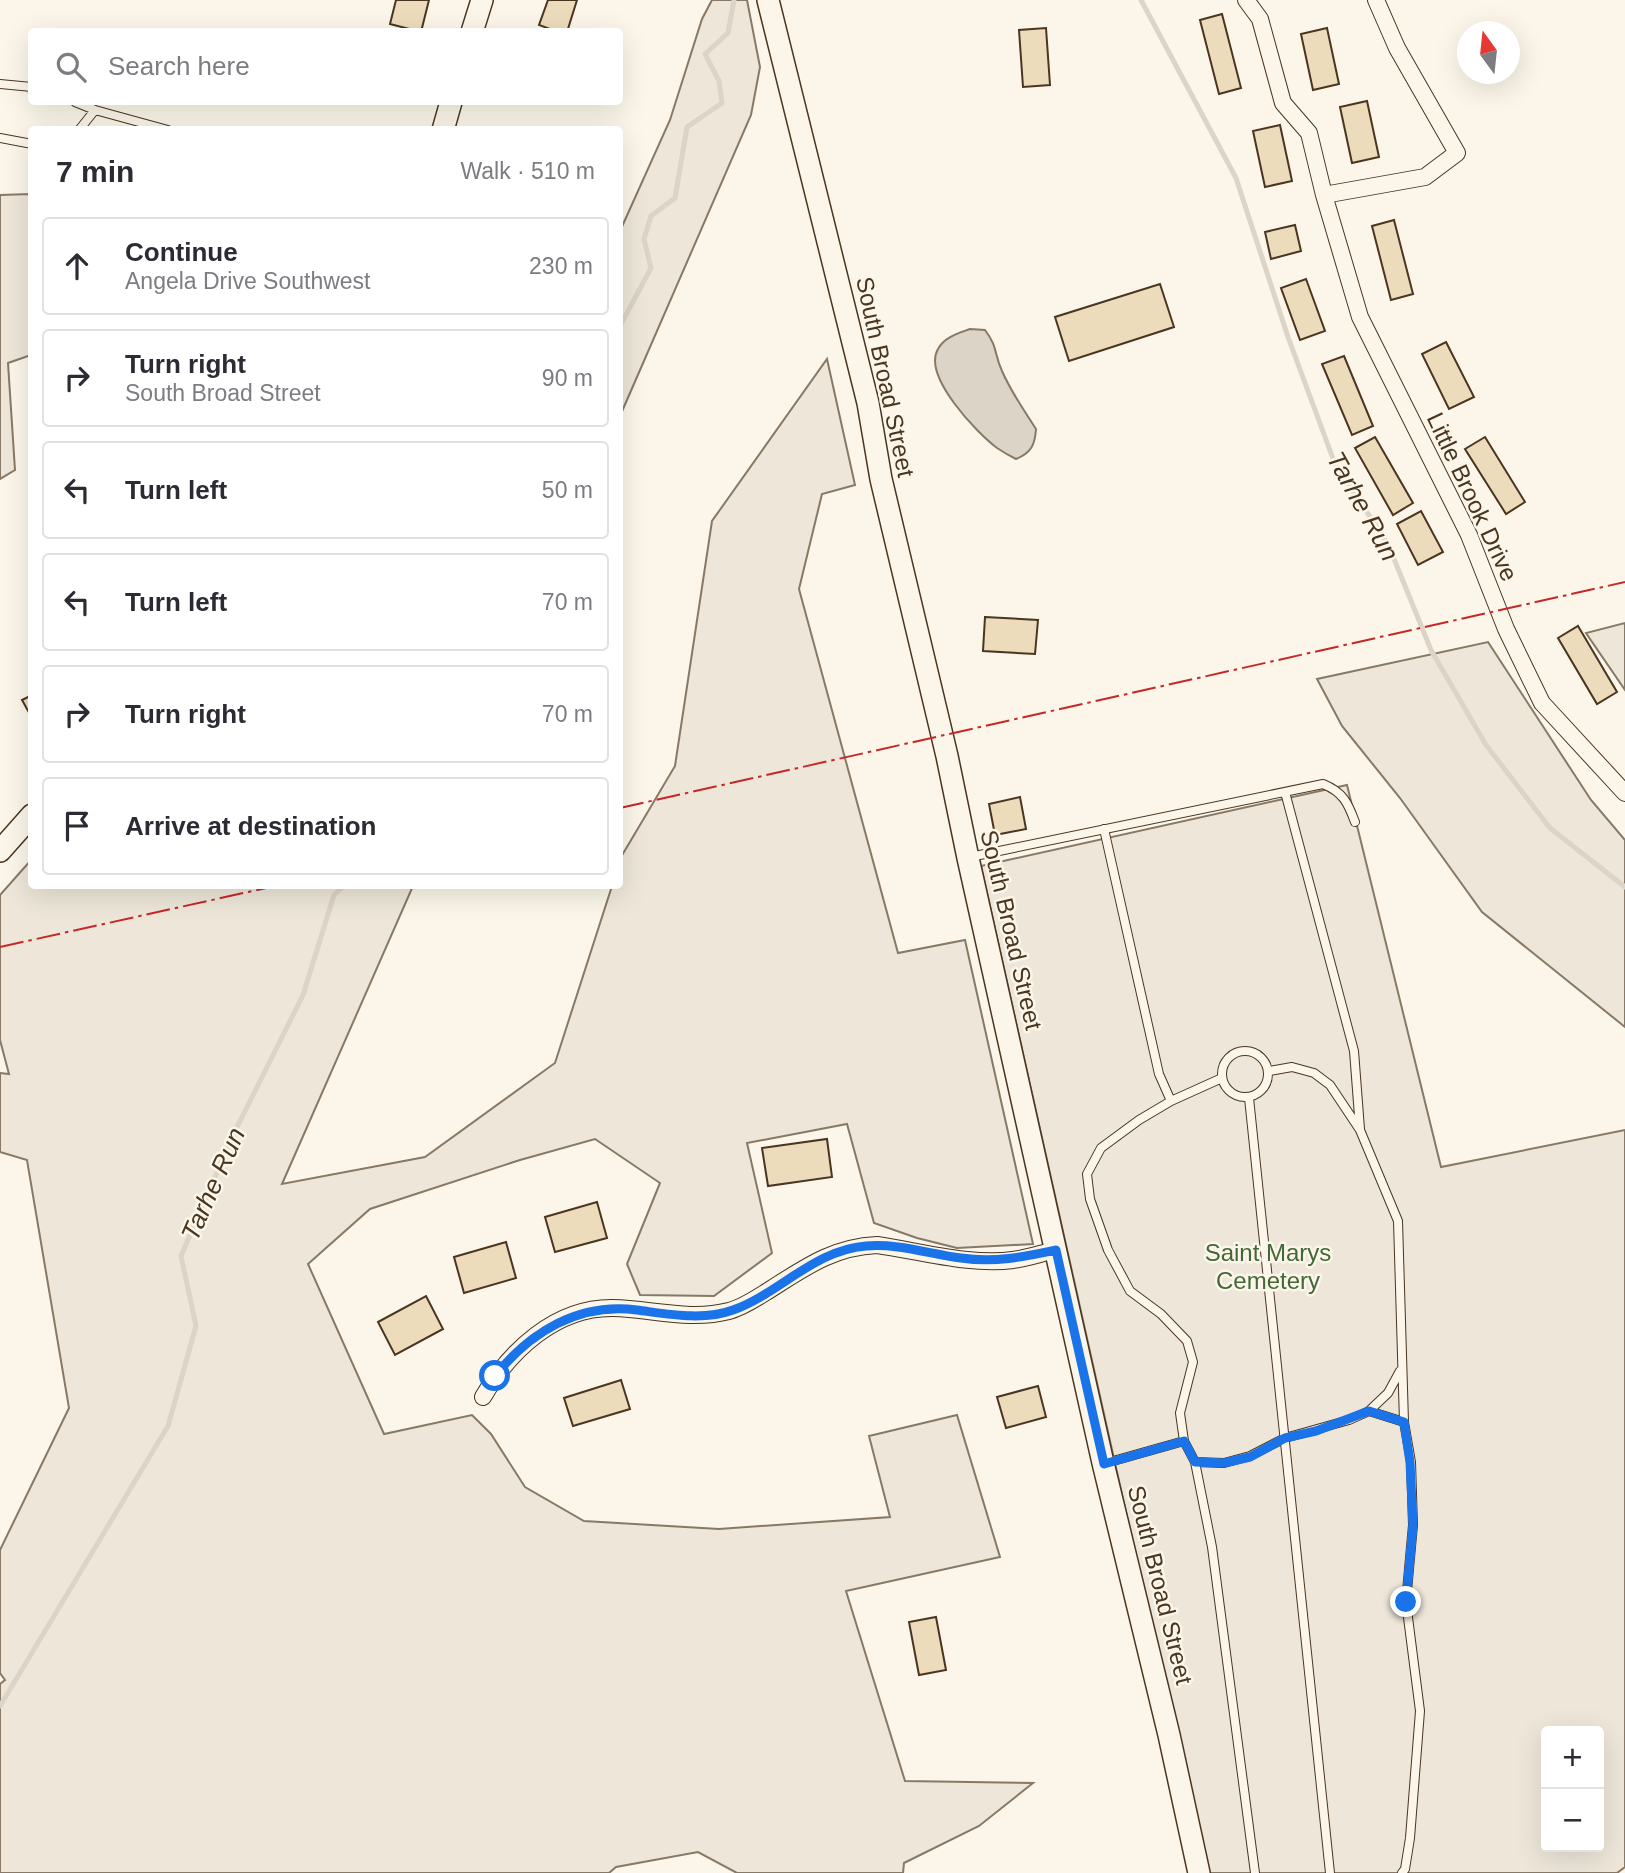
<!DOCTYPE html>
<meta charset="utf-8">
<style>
:root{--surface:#fff;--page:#f7f7f7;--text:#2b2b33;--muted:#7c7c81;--line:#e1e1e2}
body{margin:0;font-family:Arial,sans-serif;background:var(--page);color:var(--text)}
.controls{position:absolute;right:21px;bottom:21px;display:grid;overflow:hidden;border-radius:7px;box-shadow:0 7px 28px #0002}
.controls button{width:63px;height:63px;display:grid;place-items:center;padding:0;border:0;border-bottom:2px solid var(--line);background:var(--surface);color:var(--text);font:35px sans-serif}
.compass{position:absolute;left:1457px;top:21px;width:63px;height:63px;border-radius:50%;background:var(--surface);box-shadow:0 7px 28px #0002;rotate:345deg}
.stop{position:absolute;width:21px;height:21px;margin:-16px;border:5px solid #1a73e8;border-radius:50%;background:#fff}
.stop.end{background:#1a73e8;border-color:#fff;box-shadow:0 2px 7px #0008}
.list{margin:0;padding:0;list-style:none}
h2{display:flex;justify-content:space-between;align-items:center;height:91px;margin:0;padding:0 28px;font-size:30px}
h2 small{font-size:23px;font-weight:400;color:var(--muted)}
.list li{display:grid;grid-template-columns:46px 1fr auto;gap:21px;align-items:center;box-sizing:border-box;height:98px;margin:0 14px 14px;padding:0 14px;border:2px solid var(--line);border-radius:7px}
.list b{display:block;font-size:26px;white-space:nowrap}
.list p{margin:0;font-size:23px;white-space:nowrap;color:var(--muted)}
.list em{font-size:23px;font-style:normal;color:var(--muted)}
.icon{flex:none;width:38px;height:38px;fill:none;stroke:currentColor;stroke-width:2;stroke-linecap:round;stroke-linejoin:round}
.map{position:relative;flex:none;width:1625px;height:1873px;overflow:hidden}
.search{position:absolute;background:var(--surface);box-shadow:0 7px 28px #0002;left:28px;top:28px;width:595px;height:77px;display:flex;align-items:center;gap:18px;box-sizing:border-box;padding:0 24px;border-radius:7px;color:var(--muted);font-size:26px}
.panel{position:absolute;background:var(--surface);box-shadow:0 7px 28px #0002;left:28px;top:126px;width:595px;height:763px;border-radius:7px}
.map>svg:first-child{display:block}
</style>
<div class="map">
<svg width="1625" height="1873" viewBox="0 0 1625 1873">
<rect width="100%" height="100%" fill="#fbf6e9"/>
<!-- green -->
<path fill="#ede6d9" stroke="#887966" stroke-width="2" fill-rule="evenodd" d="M712,0h35l13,67 -9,48 -131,301v-185l50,-111 32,-101z
M31,194v161l-23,8 7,107 -15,9v-284z
M827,359l28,126 -33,9 -23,95 99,364 67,-13 68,304 -76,4 -40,-10 -43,-15 -27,-99 -100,19 25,110 -58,43 -74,-1 -13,-31 33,-81 -65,-44 -75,21 -150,49 -62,55 76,170 88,-19 19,19 34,53 59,34 135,8 171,-12 -21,-81 88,-21 43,142 -154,34 59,190 128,2 -54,43 -75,37 -1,10h-166l-39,-21 -82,15 -7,6h-609v-189l5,-4 -5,-7v-123l69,-142 -42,-248 -27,-8v-79l9,1 -9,-34v-145l31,-35 1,26h381l-131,298 143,-27 130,-94 57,-177h8l1,-29 54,-91 37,-245z
M1625,623v67l-39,-57z
M1488,642l103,158 34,40v187l-143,-115 -82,-114 -58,-72 -25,-47z
M1347,785l94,382 184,-37v737l-8,6h-410l-226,-1007zM1546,1731h53v116h-53z"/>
<!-- water -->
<path fill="#dcd4c6" stroke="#887966" stroke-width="2" d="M970,329l15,1c13,17 9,24 17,41 9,21 22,39 34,58 -1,16 -5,24 -20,30 -6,-3 -13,-7 -19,-11 -20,-15 -75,-72 -59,-99 6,-12 21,-16 32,-20z"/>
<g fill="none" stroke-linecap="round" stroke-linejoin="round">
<!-- stream -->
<path stroke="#dcd4c6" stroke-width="5" d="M1141,0l95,178 52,159 47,127 53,80 43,106 55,95 64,83 75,59
M620,326l31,-58 -7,-29 7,-23 24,-18 12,-71 35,-24 -3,-22 -14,-27 23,-21 6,-33
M0,1706l168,-280 28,-100 -15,-70 52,-121 70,-140 31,-100 10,-9"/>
</g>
<!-- building -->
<path fill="#ecdcbc" stroke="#4a3520" stroke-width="2" d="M396,0h33l-8,32 -31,-8z
M548,0h29l-10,32h-9l-19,-7z
M1222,14l19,74 -22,6 -19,-74z
M1046,28l4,57 -27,2 -4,-57z
M1327,28l12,56 -26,6 -12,-56z
M1367,101l12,56 -27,6 -12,-56z
M1280,125l12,56 -27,6 -12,-56z
M1394,220l19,74 -22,6 -19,-74z
M1295,225l6,26 -30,8 -6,-27z
M1306,279l19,52 -25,9 -19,-52z
M1160,284l14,43 -105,34 -14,-44z
M1446,342l28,55 -25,12 -27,-55z
M1344,356l29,70 -21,9 -30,-71z
M1375,437l38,66 -20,12 -38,-67z
M1485,437l40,65 -19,12 -41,-65z
M1421,511l22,41 -25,13 -21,-41z
M985,617l53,3 -3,34 -52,-3z
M1578,626l39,66 -20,12 -39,-66z
M32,695v23l-10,-18z
M1020,797l6,32 -31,6 -6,-31z
M827,1139l5,38 -64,9 -6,-38z
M597,1202l10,36 -52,14 -10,-35z
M506,1242l10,36 -52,15 -10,-36z
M426,1296l17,33 -48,26 -17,-33z
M621,1380l9,29 -57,17 -9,-28z
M1038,1386l8,31 -40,11 -9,-31z
M936,1617l10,53 -27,5 -10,-53z"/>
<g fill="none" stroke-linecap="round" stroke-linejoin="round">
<!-- lane casing -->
<g stroke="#4a3520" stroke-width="10">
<path id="lane" d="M0,84l32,3
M75,102l20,8 73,20
M79,130l16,-20
M0,138l32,6
M1285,792l69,259 6,78
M1104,829l55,245 12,27
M970,857l353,-73c20,8 25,19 32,38
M1222 1074a23 23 0 1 1 46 0a23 23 0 1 1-46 0Z
M1269,1071l23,-4 22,6 16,12 30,45 38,91 6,201 7,40 2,63 -7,77 14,109 -10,127 -5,31 -3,4
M1222,1078l-51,23 -32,19 -38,28 -14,26 3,25 18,51 22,41 31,23 26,27 6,21 -13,51 4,28 11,21 17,85 43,326
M1249,1098l81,775
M1369,1411l35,11
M1195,1462l29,1 26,-7 35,-18 64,-18 20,-9 19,-18 12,-22
M1106,1463l78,-22"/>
</g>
<!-- street casing -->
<g stroke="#4a3520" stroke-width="18">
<path id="street" d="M1246,0l14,19 23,84 26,30 15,62
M1376,0l21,48 60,105 -32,24 -101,18 36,122 109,218 37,94 36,74 83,90
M483,1397c26,-46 73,-90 130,-89 39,1 77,13 116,3 15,-4 29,-14 42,-22 36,-23 63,-42 106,-44 42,6 95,21 136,15 15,-2 29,-7 43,-10"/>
</g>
<!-- secondary casing -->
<g stroke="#4a3520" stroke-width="24">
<path id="secondary" d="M768,0l100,403 13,76 66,277 21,102 135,605 66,272 30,138
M472,32l10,-32
M443,130l8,-28
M0,851l32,-36"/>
</g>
<!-- lane -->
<use href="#lane" stroke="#fbf6e9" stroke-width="8"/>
<!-- street -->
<use href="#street" stroke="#fbf6e9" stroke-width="16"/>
<!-- secondary -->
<use href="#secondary" stroke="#fbf6e9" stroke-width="21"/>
<!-- power -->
<path stroke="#c62828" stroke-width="2" stroke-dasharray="24 5 3.5 5" stroke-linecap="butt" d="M620,808l1005,-226
M0,947l275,-61"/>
</g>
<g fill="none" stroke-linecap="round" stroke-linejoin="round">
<!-- route -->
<path stroke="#1a73e8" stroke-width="9" d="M495,1376c35,-44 84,-74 142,-66 31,4 66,11 96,0 47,-17 81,-60 133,-64 31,-3 64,8 95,12 34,5 62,-1 95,-8l48,214 80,-23 11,21 29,1 26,-6 35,-19 31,-7 53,-20 35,11 6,40 3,63 -7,77"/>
</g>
<g text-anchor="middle" stroke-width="5" stroke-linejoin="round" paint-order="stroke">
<!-- street labels -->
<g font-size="24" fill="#4a3520" stroke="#fbf6e9">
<text transform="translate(885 377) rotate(78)" y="8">South Broad Street</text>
<text transform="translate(1472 497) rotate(65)" y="8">Little Brook Drive</text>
<text transform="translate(1011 930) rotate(77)" y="8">South Broad Street</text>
<text transform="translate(1160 1585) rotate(76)" y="8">South Broad Street</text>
</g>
<!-- park labels -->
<g font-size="24" fill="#436837" stroke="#fbf6e9">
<text x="1268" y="1261">Saint Marys<tspan x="1268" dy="28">Cemetery</tspan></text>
</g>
<!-- water labels -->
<g font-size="26" font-style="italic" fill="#4a3520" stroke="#fbf6e9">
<text transform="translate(1363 506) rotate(61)" y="9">Tarhe Run</text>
<text transform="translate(213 1184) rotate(-66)" y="9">Tarhe Run</text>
</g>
</g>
</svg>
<div class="controls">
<button>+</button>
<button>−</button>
</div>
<svg class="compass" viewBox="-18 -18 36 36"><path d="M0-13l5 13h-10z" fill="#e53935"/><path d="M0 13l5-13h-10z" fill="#7c7c81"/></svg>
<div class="stop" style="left:495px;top:1376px"></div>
<div class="stop end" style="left:1406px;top:1602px"></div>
<div class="search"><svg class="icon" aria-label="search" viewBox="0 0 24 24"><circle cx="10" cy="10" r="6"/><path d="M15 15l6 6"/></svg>Search here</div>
<section class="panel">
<h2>7 min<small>Walk · 510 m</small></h2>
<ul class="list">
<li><svg class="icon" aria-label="ahead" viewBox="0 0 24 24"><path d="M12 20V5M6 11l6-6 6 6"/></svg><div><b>Continue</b><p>Angela Drive Southwest</p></div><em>230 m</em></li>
<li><svg class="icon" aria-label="right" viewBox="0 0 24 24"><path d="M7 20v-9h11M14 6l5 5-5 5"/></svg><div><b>Turn right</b><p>South Broad Street</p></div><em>90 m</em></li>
<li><svg class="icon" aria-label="left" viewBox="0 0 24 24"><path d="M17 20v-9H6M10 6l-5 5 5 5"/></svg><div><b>Turn left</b></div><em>50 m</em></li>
<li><svg class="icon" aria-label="left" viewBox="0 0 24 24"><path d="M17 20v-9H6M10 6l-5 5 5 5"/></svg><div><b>Turn left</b></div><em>70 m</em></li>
<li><svg class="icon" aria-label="right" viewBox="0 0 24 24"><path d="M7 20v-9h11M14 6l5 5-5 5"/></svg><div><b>Turn right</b></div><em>70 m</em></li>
<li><svg class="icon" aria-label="arrive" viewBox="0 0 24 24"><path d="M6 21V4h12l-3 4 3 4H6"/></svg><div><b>Arrive at destination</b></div></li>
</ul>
</section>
</div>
